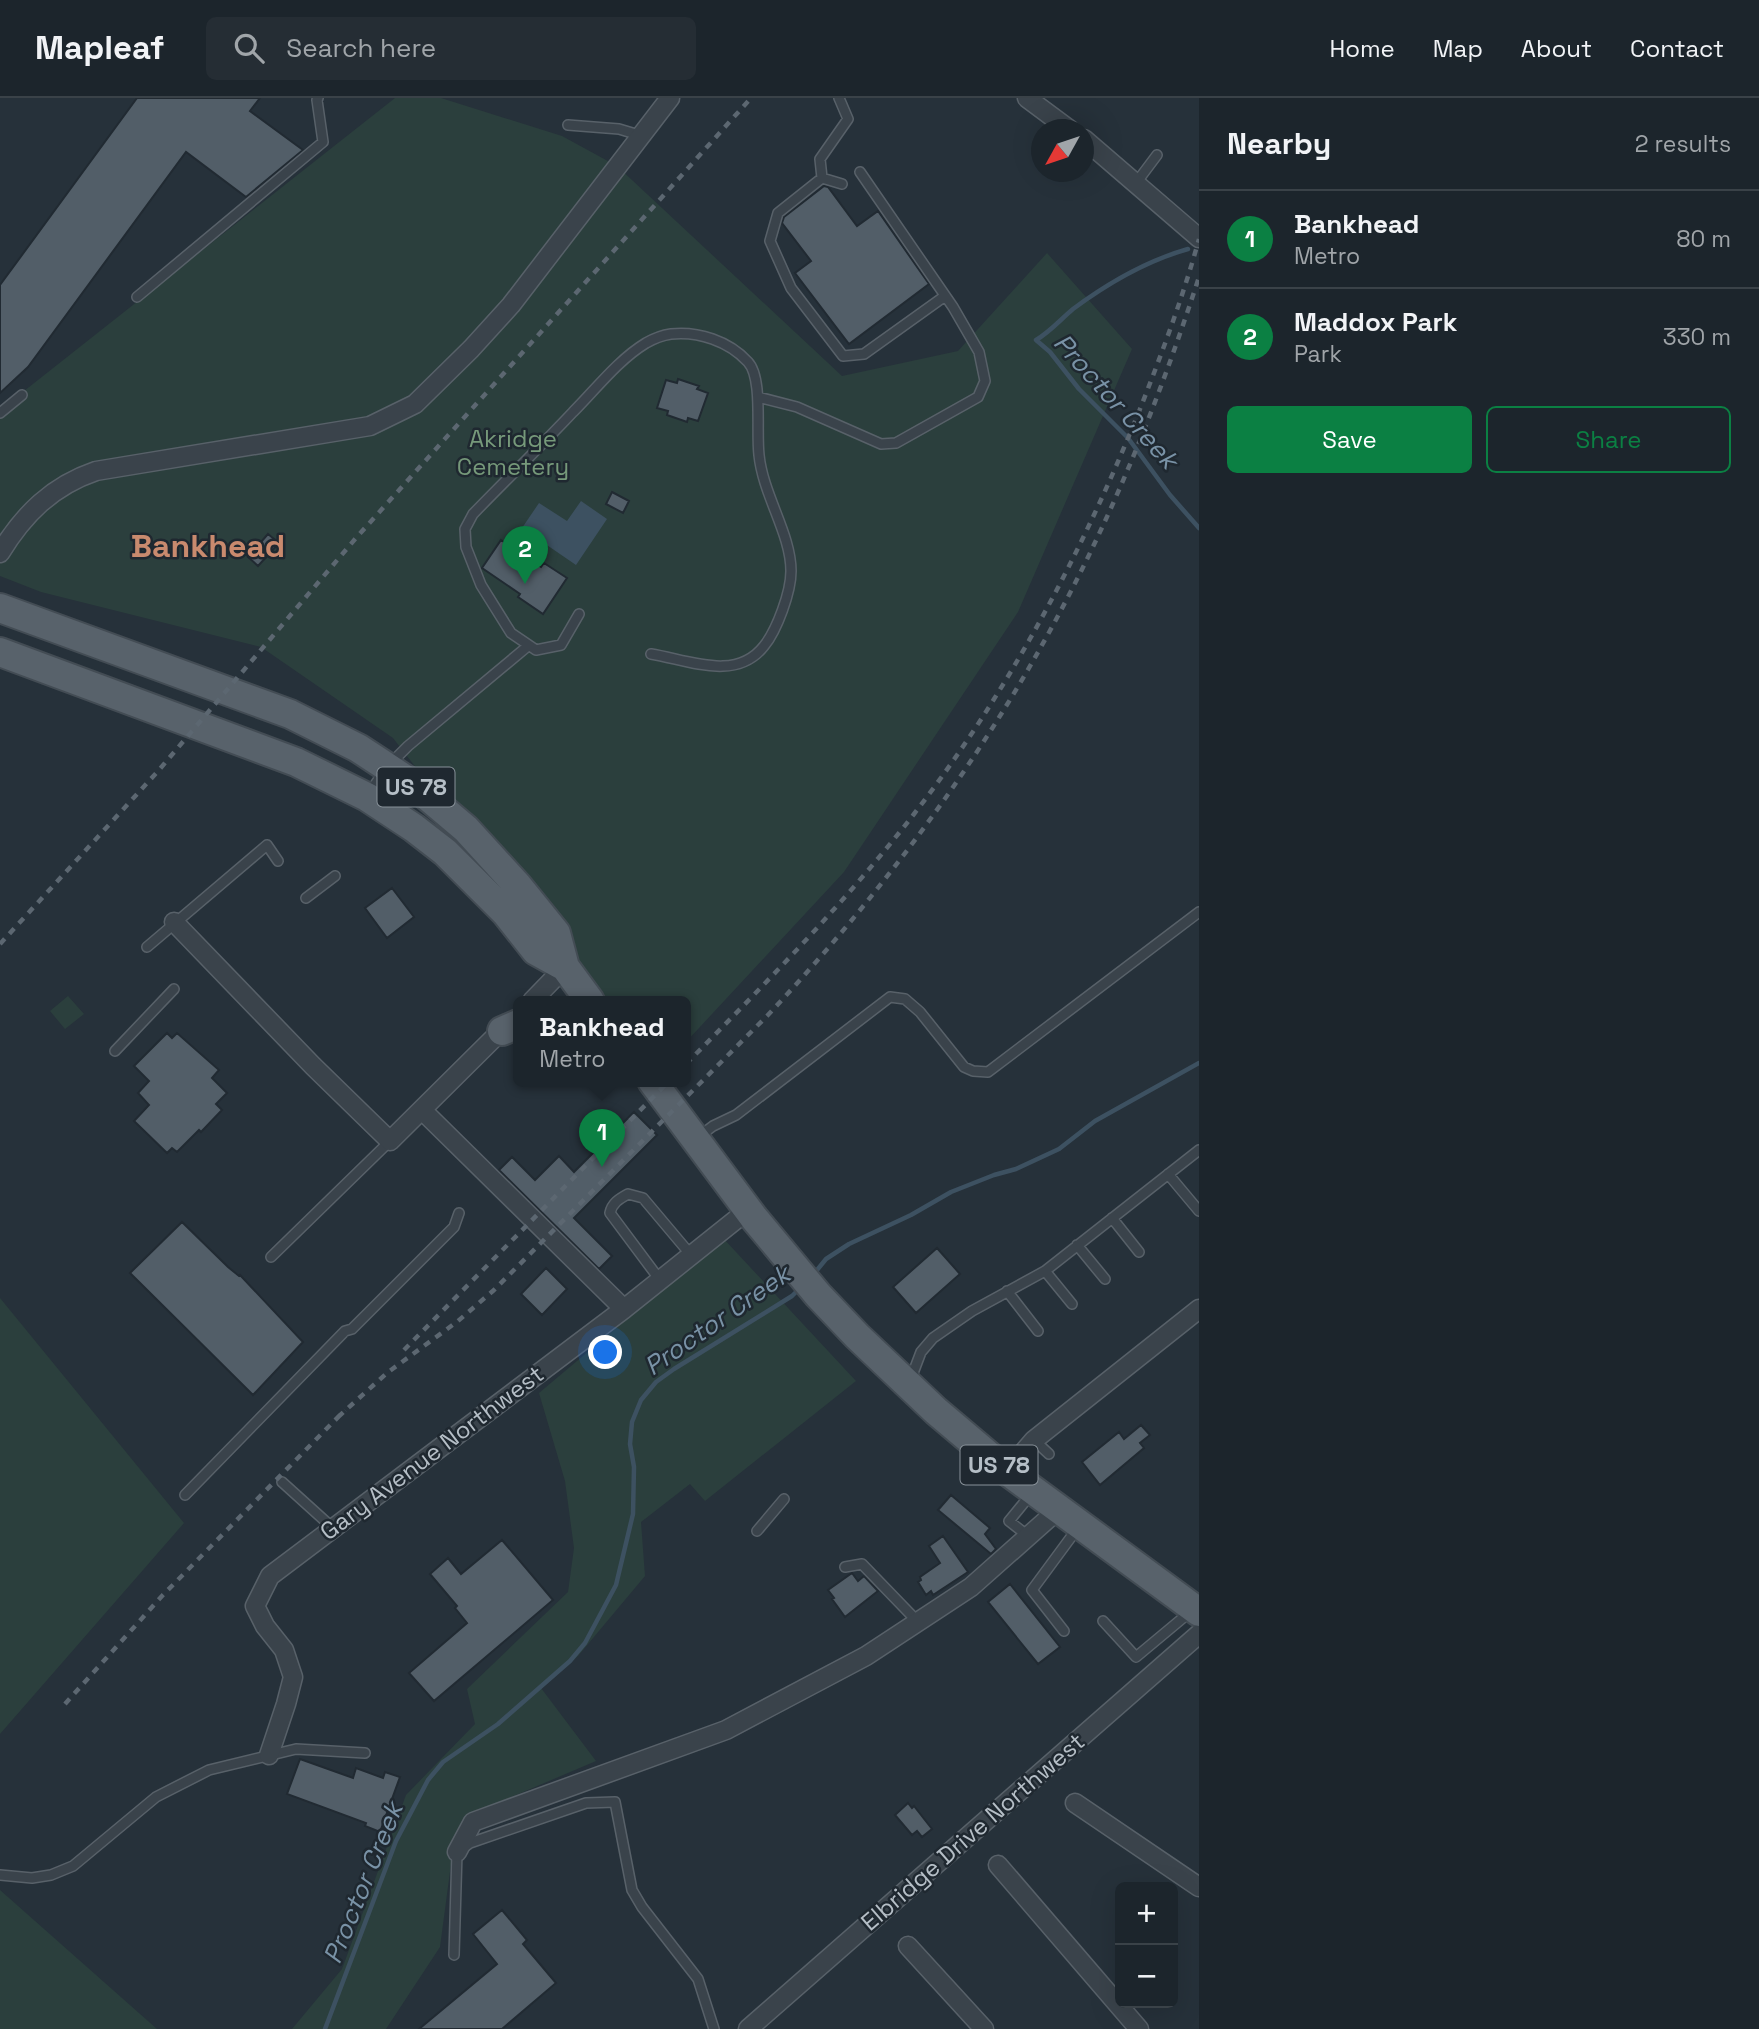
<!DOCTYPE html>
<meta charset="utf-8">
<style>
:root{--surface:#1c252c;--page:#252d34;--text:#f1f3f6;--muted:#a0a5a9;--line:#3a4248;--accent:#0b8043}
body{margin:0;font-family:"Space Grotesk",sans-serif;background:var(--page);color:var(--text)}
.controls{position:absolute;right:21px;bottom:21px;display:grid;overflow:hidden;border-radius:10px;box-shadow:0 7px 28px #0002}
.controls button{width:63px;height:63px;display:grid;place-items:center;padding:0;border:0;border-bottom:2px solid var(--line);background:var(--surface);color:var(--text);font:35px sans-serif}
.compass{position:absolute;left:1031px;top:21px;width:63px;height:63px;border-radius:50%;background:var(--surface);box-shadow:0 7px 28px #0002;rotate:230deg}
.you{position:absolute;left:606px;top:1255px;width:24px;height:24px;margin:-18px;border:5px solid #fff;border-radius:50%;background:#1a73e8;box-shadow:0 0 0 10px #1a73e833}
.badge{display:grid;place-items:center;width:46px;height:46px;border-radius:50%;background:var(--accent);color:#fff;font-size:23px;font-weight:700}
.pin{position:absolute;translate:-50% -58px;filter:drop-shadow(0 2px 4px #0008)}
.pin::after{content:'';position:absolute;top:37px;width:24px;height:21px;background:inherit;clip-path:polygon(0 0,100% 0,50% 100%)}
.popup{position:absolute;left:513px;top:898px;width:178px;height:91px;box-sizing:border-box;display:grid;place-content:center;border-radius:10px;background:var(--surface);filter:drop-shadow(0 2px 5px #0005);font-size:23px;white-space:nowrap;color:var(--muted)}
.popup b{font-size:26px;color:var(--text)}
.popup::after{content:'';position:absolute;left:50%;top:100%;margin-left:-14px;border:14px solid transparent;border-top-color:var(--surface)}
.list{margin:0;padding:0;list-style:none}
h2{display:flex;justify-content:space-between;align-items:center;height:91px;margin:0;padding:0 28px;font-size:30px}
h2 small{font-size:23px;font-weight:400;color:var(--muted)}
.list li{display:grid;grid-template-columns:46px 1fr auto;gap:21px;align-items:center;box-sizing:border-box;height:98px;padding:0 28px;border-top:2px solid var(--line)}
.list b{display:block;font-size:26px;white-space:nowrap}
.list p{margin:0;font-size:23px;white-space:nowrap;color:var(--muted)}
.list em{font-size:23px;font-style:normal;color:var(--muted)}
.actions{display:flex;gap:14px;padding:21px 28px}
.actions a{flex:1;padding:16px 0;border:2px solid var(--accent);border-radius:10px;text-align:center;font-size:24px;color:var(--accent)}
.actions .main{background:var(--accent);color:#fff}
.icon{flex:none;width:38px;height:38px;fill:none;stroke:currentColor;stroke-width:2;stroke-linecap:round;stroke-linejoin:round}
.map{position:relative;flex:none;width:1199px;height:1931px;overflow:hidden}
header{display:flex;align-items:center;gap:42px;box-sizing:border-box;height:98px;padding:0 35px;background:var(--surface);border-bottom:2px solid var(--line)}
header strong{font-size:33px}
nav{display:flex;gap:38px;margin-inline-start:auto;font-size:24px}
.search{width:490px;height:63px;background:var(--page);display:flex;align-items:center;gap:18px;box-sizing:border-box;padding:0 24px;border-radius:10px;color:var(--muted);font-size:26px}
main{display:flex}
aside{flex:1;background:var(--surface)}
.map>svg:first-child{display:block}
</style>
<header>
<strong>Mapleaf</strong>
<div class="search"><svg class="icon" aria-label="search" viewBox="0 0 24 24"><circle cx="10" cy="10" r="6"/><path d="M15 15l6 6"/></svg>Search here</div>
<nav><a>Home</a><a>Map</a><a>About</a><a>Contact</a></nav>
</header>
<main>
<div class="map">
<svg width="1199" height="1931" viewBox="0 0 1199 1931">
<rect width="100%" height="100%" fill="#26313a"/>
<!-- green -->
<path fill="#2b3f3d" d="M395,0h46l121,38 55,30 225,210 116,-25 89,-98 85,96 -114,263 -174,260 -158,170v-41h-89l-204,-263 -132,-91 -220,-55 -41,-16v-166z
M68,898l16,18 -19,15 -15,-18z
M723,1140l133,143 -151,120 -15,-17 -49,38 4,54 -67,80 -37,32 55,73 -108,46 -37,57 -11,83 -54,82h-94l50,-60 64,-174 69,-71 -8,-35 101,-97 6,-44 -9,-67 -26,-88z
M0,1200l184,225 -184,211z
M0,1792l157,139h-157z"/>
<!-- water -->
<path fill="#3d5161" d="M581,403l26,18 -31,46 -54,-37 17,-25 28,18z"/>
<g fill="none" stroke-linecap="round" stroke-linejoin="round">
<!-- stream -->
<path stroke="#3d5161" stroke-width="4.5" d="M1188,151c-42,12 -80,34 -115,60 -12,10 -23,23 -37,31l14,12 29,37 49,49 42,57 29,33
M813,1177l13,-16 23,-15 62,-29 40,-23 43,-17 22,-6 43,-20 36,-28 104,-58
M325,1931l71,-188 32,-61 15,-18 55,-38 72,-63 15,-18 31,-58 17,-71 1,-47 -4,-23 2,-22 9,-22 15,-18 18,-13 118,-73 8,-8"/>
</g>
<!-- building -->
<path fill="#525e68" stroke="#212a32" stroke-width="2" d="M137,0h123l-10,13 53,39 -57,47 -60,-45 -158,215 -28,26v-108z
M824,88l4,1 29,39 21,-15 51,73 -80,60 -54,-71 16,-12 -29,-38 2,-6z
M678,281l21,7 -2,3 11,4 -10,28 -10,-3 -1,4 -20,-7 1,-4 -11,-3 9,-28 11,3z
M612,394l17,9 -6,12 -17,-9z
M268,436l11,9 -21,23 -10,-9z
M501,442l40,27 3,-4 23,15 -24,36 -25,-17 2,-3 -38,-26z
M392,790l22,29 -27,21 -22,-30z
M167,935l5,5 5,-5 42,37 -7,8 15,15 -11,11 6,6 -21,22 -2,-2 -22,22 -5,-4 -5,5 -33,-32 15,-16 -11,-12 11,-12 -15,-15z
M634,1014l23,23 -83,83 38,38 -13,13 -100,-99 13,-13 23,23 24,-24 15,16z
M182,1124l46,45 11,9 1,-1 63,67 -50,53 -123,-122z
M937,1150l23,26 -44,39 -23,-26z
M546,1170l21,21 -25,26 -21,-21z
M1141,1327l9,10 -10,8 4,5 -44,37 -18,-23 37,-30 5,7z
M951,1397l39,33 -5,6 11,15 -5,5 -53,-44z
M943,1438l25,36 -35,23 -2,-4 -5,4 -8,-13 3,-2 -1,-3 20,-14 -11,-17z
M502,1442l51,60 -119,101 -25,-28 58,-50 -12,-15 2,-2 -27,-32 18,-16 13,16z
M852,1475l6,8 6,-5 14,15 -33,26 -13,-18 2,-1 -6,-8z
M1010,1486l50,63 -22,17 -50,-62z
M300,1661l53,19 3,-10 27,10 2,-6 15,5 -20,55 -15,-6 1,-3 -79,-29z
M908,1705l4,5 2,-2 18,23 -10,8 -5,-6 -5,4 -17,-20z
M502,1812l25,30 -4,4 33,39 -54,46h-83l78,-65 -24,-30z"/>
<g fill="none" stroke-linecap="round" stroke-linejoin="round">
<!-- lane casing -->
<g stroke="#586169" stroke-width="12">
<path id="lane" d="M568,27l51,4 20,6
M822,80l-2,-19 28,-40 -9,-21
M1136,85l21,-28
M842,86l-20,-6 -44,35 -8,28 21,47 52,68 21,-2 81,-58
M137,199l186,-155 -6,-42 1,-2
M758,299l39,10 84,37 15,-1 82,-46 7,-16 -6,-29 -26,-45 -93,-135
M0,315l22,-18
M579,516l-18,31 -25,5 -25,-17 -30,-48 -15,-38 -1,-18 8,-15c33,-34 67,-67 100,-102 23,-23 45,-52 73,-69 7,-4 18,-8 25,-9 27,-3 58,7 77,28 15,16 8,69 11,93 4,40 32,79 32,116 0,21 -14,59 -27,75 -28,36 -76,14 -113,8
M368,697l19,-28 21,-21 120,-100
M306,800l29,-22
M147,849l120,-102 11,16
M115,953l59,-62
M697,1040l16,-12 23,-11 154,-118 15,2 15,13 44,55 9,4 15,1 211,-160
M1168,1076l31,37
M1112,1120l27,34
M1077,1147l28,34
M271,1159l119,-116
M1045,1173l27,33
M660,1182l-50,-67c2,-10 9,-14 18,-19l15,4 48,57
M1007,1193l31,40
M910,1283l11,-29 12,-14 39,-27 73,-40 154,-121
M1034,1342l15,14
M282,1384l52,47
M185,1397l160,-164 7,-2 102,-102 5,-14
M757,1433l27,-32
M1028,1438l-19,-15 23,-28
M845,1469l17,-3 56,58
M1103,1523l33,36 54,-45
M1064,1533l-32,-41 45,-61
M0,1777l32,3 19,-3 22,-9 83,-69 53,-27 87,-21 69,4
M454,1857l3,-103 13,-9 116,-40 29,-1 17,88 10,17 56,72 16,50"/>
</g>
<!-- street casing -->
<g stroke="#586169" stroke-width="21">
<path id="street" d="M1027,0l43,32
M1084,41l115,99
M0,455c24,-39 52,-67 96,-82l274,-45 45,-22 56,-55 40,-44 159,-207
M174,824l139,144 77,75 118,-117
M532,903l33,-34
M422,1012l202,199
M1007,1373l27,-31 165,-131
M269,1657l17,-51 7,-27 -9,-27 -19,-24 -10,-20 15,-30 354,-267 124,-99
M1075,1705l124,84
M457,1754l16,-30 253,-92 140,-74 105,-69 88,-78
M998,1767l141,164
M908,1848l76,83
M748,1931l451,-395"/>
</g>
<!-- primary casing -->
<g stroke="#434c54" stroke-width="32">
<path id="primary" d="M0,510l290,106 68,34 29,19 27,18 52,44 52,57 38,47 9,34 25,34
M0,554l296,110 71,35 47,31 31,24 61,61 30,38 29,16
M502,933l16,-7
M652,983l102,137 64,77 39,41 79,75 71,60 192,141"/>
</g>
<!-- lane -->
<use href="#lane" stroke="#3a434b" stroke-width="9"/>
<!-- street -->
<use href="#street" stroke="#3a434b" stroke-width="18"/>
<!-- primary -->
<use href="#primary" stroke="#58626b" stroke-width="28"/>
<!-- rail -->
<path stroke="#5c6771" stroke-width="4.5" stroke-dasharray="7 7" stroke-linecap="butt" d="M0,846l159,-174 197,-232 395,-440
M686,966c79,-80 158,-160 228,-250 95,-123 168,-261 226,-405 22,-56 43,-112 59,-170
M404,1252l265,-269
M338,1319l49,-44 71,-52 36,-31 273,-274c120,-128 224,-269 304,-425 52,-101 93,-206 128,-314
M65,1606l97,-108 183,-186"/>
</g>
<g text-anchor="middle" stroke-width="5" stroke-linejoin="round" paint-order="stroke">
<!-- shield labels -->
<g fill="#1f2830" stroke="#889199" stroke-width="2">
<rect x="377.5" y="669.5" width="77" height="39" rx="5"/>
<rect x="960.5" y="1347.5" width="77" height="39" rx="5"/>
</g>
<g font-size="23" font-weight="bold" fill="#b5bec6">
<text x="416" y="697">US 78</text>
<text x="999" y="1375">US 78</text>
</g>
<!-- park labels -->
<g font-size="24" fill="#76997a" stroke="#1f2830">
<text x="513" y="349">Akridge<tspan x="513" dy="28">Cemetery</tspan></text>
</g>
<!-- street labels -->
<g font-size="24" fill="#b5bec6" stroke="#1f2830">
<text transform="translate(432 1355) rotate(-37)" y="8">Gary Avenue Northwest</text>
<text transform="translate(973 1734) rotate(-41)" y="8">Elbridge Drive Northwest</text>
</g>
<!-- water labels -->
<g font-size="26" font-style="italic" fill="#7992a6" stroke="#1f2830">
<text transform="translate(1116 303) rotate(48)" y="9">Proctor Creek</text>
<text transform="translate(717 1222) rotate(-35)" y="9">Proctor Creek</text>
<text transform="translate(363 1785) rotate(-68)" y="9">Proctor Creek</text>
</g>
<!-- district labels -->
<g font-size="32" font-weight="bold" fill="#c98a6e" stroke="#1f2830">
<text x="208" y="459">Bankhead</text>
</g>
</g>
</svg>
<div class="controls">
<button>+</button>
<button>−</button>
</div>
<svg class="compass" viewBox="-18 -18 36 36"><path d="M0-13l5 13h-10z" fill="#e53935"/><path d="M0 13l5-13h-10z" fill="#a0a5a9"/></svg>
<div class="you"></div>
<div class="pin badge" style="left:602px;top:1069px">1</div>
<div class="popup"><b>Bankhead</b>Metro</div>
<div class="pin badge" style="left:525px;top:486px">2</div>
</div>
<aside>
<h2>Nearby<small>2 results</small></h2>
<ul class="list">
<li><span class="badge">1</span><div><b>Bankhead</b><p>Metro</p></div><em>80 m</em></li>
<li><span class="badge">2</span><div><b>Maddox Park</b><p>Park</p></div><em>330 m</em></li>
</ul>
<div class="actions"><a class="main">Save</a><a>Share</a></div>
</aside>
</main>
